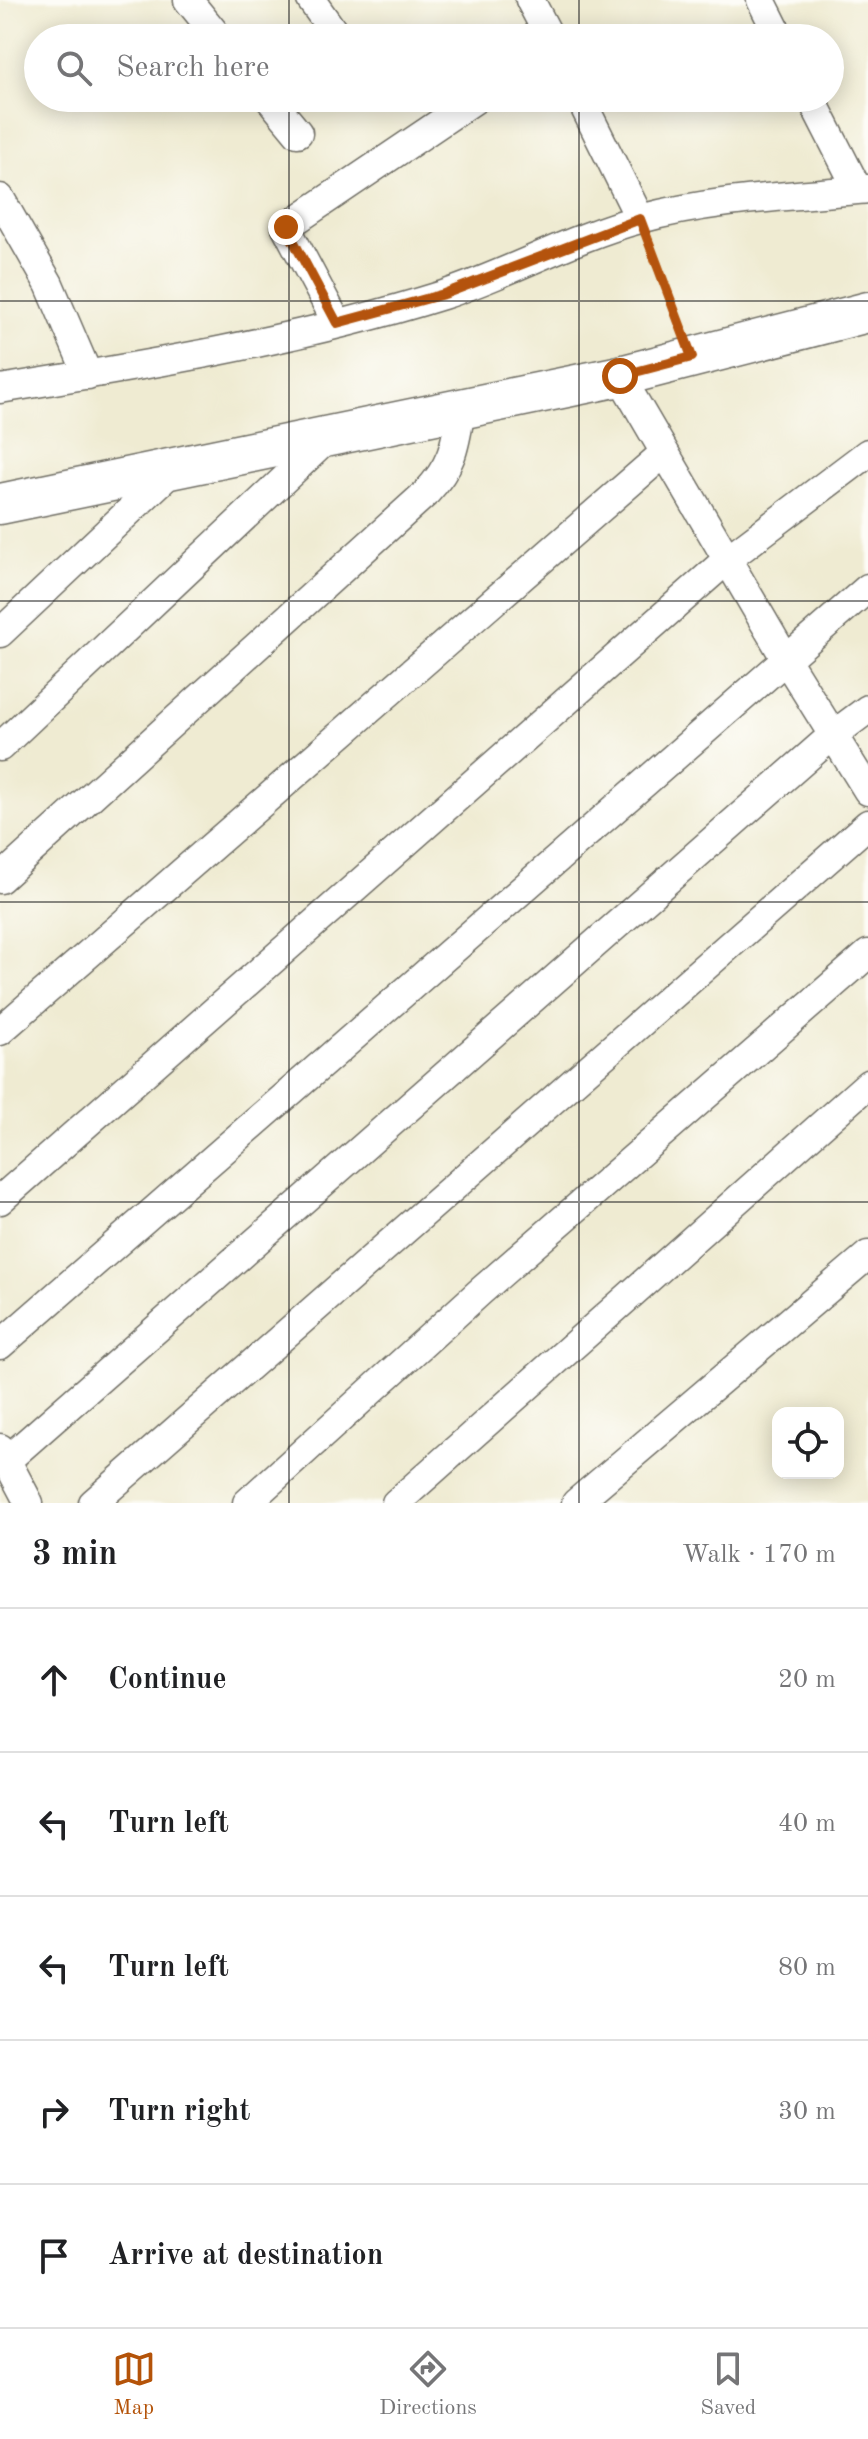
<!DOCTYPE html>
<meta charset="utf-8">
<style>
:root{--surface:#fff;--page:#f6f6f6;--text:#202124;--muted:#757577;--line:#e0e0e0;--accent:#b45309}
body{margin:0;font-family:"Old Standard TT",serif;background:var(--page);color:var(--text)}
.controls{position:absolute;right:24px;bottom:24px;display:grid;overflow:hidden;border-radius:16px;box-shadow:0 4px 20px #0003}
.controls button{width:72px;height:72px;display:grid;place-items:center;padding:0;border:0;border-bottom:2px solid var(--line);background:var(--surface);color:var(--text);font:40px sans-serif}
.stop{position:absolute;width:24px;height:24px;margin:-18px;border:6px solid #b45309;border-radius:50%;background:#fff}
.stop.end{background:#b45309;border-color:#fff;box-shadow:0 2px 8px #0008}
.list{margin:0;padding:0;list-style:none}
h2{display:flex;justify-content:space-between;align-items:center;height:104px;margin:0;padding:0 32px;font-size:34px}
h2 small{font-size:26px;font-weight:400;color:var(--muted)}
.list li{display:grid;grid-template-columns:52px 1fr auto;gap:24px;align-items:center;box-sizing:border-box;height:144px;padding:0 32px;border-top:2px solid var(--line)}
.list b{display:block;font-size:30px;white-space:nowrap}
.list em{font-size:26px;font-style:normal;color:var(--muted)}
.icon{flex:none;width:44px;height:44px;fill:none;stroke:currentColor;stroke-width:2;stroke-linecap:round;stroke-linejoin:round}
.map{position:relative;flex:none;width:868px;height:1503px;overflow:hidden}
.search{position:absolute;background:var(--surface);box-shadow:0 4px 20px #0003;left:24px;right:24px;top:24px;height:88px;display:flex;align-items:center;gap:20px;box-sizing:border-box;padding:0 28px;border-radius:44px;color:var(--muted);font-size:30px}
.sheet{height:824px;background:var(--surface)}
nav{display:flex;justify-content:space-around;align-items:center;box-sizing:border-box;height:112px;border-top:2px solid var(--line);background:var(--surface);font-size:22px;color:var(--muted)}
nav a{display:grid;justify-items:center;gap:4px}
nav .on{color:var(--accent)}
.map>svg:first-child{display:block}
</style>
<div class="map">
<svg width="868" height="1503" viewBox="0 0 868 1503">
<rect width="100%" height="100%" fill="#fdfcf7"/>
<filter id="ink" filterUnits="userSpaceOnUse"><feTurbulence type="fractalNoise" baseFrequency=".0125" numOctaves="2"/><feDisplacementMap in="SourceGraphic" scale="16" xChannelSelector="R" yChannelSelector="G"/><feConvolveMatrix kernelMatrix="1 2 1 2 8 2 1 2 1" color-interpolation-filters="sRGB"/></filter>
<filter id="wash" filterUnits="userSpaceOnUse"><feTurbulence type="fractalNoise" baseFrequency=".006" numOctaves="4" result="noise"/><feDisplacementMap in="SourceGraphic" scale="32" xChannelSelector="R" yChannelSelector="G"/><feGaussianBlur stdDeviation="1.8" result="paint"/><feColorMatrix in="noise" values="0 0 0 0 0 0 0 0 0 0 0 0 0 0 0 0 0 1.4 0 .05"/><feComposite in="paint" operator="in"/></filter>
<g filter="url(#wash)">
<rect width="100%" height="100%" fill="#efebd2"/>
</g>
<g filter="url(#ink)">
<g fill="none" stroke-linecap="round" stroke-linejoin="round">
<!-- street casing -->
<g stroke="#706e65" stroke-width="31">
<path id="street" d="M188,0l31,38
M311,0l27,38
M530,0l20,38
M761,0l19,38
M269,98l29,35
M580,98l60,121
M811,98l47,92
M0,198l49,86 39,91
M337,323l-51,-96 191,-129
M620,376l165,282 83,133
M0,389c148,-24 300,-49 443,-94 67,-22 130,-58 197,-76 73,-20 154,-23 228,-30
M0,633l172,-162
M0,747l328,-309
M0,879l426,-386c27,-28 29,-47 35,-84
M0,1031l663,-577
M0,1200l729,-642 139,-105
M0,1345l868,-757
M0,1448l29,55
M6,1461l827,-726 35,-26
M93,1503l775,-679
M247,1503l234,-212 387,-337
M396,1503l472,-419
M576,1503l292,-248"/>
</g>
<!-- secondary casing -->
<g stroke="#706e65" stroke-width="43">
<path id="secondary" d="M0,504l620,-128 248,-64"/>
</g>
<!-- path -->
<path stroke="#706e65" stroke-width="5" stroke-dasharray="6 6" stroke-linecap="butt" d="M648,242l34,88"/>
<!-- street -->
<use href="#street" stroke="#fff" stroke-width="28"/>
<!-- secondary -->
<use href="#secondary" stroke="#fff" stroke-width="40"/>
</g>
</g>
<g fill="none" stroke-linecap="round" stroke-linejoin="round" filter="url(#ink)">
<!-- route -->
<path stroke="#b45309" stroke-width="10" d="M286,227l51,96 107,-29 196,-75 52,138 -72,19"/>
</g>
<!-- grid -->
<path fill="none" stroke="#2b2b2b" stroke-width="2" stroke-opacity="0.55" d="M289,0v38M579,0v38M289,98v1405M579,98v1405M0,301h868M0,601h868M0,902h868M0,1202h868"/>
</svg>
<div class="controls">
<button><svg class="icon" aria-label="locate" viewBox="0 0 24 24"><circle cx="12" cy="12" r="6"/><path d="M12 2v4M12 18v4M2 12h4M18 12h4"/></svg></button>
</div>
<div class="stop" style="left:620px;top:376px"></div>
<div class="stop end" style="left:286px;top:227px"></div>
<div class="search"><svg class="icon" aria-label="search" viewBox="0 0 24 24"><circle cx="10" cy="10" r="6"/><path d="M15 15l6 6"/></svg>Search here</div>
</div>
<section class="sheet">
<h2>3 min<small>Walk · 170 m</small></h2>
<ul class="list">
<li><svg class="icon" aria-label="ahead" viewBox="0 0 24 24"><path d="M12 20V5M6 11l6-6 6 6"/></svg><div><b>Continue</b></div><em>20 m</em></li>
<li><svg class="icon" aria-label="left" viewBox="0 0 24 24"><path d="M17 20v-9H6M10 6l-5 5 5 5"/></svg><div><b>Turn left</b></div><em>40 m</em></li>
<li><svg class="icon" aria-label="left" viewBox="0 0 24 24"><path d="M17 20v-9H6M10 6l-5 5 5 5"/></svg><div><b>Turn left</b></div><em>80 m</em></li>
<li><svg class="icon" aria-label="right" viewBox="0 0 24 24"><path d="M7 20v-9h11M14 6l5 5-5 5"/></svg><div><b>Turn right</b></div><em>30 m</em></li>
<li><svg class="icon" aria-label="arrive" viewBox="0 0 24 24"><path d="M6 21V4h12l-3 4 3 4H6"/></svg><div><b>Arrive at destination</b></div></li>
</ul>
</section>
<nav>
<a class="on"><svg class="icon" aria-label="map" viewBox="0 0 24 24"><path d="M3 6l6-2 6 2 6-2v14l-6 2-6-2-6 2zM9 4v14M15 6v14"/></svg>Map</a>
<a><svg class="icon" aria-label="directions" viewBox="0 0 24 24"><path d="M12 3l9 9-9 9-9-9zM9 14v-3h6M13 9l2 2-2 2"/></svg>Directions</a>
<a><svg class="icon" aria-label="saved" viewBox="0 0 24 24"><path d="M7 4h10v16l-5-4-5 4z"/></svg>Saved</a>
</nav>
